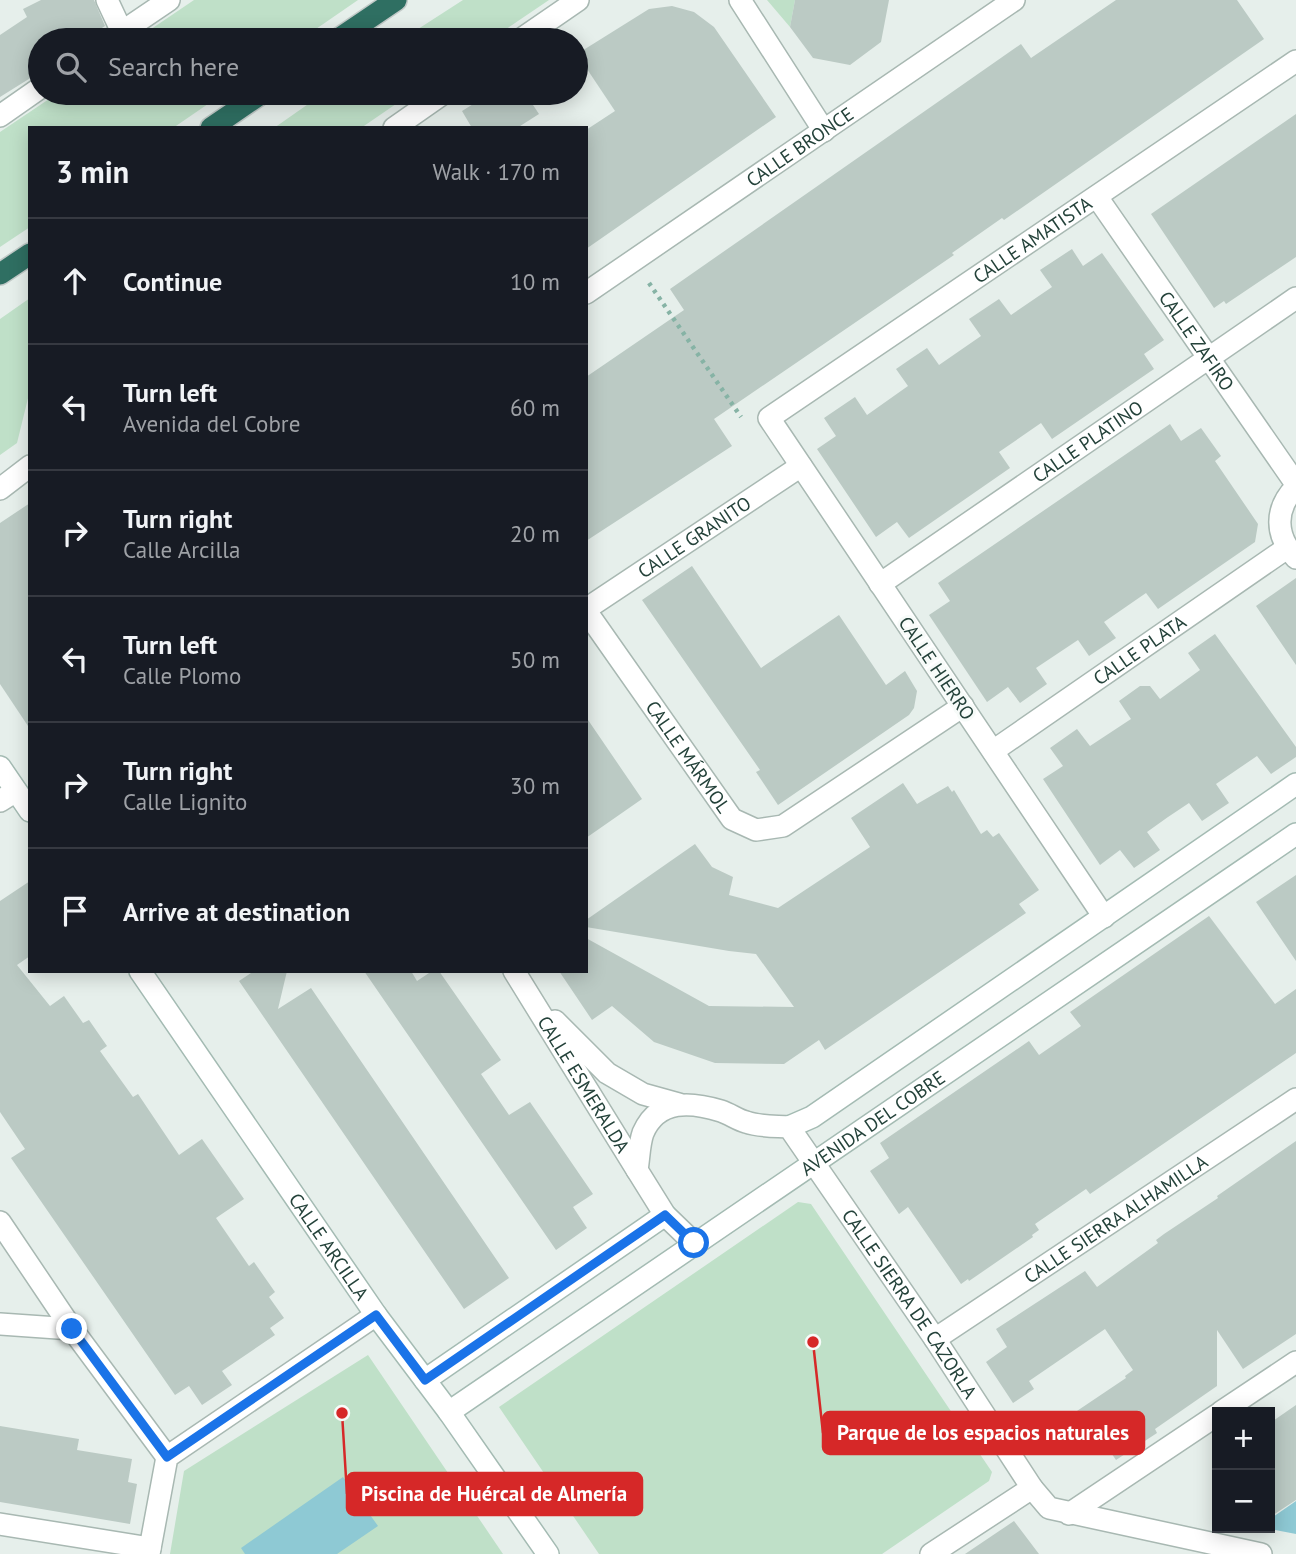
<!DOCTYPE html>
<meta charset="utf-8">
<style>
:root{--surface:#171b24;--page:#20242c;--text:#f1f3f6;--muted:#9ea1a6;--line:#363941}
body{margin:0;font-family:"PT Sans",sans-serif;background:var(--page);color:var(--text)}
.controls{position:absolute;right:21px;bottom:21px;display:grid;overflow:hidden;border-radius:0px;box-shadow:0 4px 18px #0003}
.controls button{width:63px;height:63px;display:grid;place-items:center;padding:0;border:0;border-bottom:2px solid var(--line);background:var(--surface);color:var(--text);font:35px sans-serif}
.stop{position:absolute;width:21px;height:21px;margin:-16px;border:5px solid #1a73e8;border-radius:50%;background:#fff}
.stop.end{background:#1a73e8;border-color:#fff;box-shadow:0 2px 7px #0008}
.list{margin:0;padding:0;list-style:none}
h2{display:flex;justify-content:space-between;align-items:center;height:91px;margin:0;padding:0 28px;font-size:30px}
h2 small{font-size:23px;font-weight:400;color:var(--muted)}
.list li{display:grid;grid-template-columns:46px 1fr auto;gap:21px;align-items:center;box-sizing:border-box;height:126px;padding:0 28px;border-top:2px solid var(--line)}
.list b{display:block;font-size:26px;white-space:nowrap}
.list p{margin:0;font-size:23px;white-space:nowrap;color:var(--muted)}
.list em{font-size:23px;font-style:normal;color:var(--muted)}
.icon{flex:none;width:38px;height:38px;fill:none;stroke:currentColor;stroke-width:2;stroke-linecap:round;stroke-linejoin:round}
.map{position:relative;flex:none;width:1296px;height:1554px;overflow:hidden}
.search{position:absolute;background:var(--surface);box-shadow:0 4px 18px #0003;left:28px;top:28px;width:560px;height:77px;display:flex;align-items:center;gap:18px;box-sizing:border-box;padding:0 24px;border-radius:38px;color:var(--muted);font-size:26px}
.panel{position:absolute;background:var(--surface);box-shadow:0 4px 18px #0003;left:28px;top:126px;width:560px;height:847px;border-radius:0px}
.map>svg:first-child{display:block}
</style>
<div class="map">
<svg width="1296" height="1554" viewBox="0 0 1296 1554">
<rect width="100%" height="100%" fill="#e6efeb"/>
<!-- green -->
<path fill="#bfe0c8" d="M194,0h164l-58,40h-165z
M463,0h86l-59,40h-89z
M767,0h28l-5,27z
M58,93h166l-51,35h-143v99l-30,20v-115z
M324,93h88l-51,35h-87z
M30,298v92l-13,53 -17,12v-136z
M798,1202l13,2 181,268 -3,9 -107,73h-283l-100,-147z
M368,1355l135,199h-333l14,-83z"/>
<!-- water -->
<path fill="#8ec9d4" d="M343,1477l35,49 -41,28h-92l-4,-6z
M1296,1501v33l-31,-6h5v-9z"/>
<!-- building -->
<path fill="#bbcac4" d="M41,0h53l11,26 -22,14h-43v32l-40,25v-62l27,-18 -4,-8z
M795,0h94l-8,42 -31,23 -37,-7 -23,-31z
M1116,0h121l27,39 -260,181 -2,-2 -50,35 2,2 -240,164 18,27 -146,95v-164l98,-67 -14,-21 351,-245 10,14z
M672,6l22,6 20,15 62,90 -190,132v-119l29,-19 -38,-57 72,-45z
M491,93h34l14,21 -22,14h-45l-10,-17z
M1296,114v143l-70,47 -2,-3 -10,7 -63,-94z
M1072,249l11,17 19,-13 62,87 -20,14 10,15 -102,70 -11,-16 -42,29 11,16 -101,70 -12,-16 -21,15 -59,-88 19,-13 -12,-18 31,-21 12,18 41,-29 -12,-17 16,-11 15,-10 12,17 42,-29 -12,-17 30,-20 12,16 41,-28 -12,-17z
M1170,424l11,17 20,-13 20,28 -6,5 43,63 -3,18 -97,67 -12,-16 -42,29 12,16 -27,18 -11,-16 -42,28 11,16 -27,19 -12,-16 -21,15 -58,-87 21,-14 -12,-18z
M30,503v226l-30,-45v-161z
M692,566l69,102 78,-53 47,70 19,-14 12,20 -3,17 -5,7 -131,90 -22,-33 4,-2 -118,-170z
M1296,578v87l-40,-59z
M1215,634l81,113v10l-25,17 -14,-18 -41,28 13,19 -27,18 -13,-18 -21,14 -21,15 13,18 -26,18 -14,-18 -20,15 -57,-86 20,-13 -13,-18 27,-19 13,17 41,-27 -12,-18 21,-15h10l10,13 40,-29 -12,-17z
M586,717l56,82 -56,39z
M903,783l14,21 31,-18 4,6 2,-2 27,44 6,-4 6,7 6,-4 40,57 -20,14 7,9 -201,137 -6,-10 -35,24 -69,-1 -61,-21 -42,-36 -20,14 -33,-49h27v-33l123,68 85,1 -38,-53 -27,-3 -143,-24v-7l109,-76 17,23 21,10 -4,18 49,13 92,-61 -19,-29z
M1296,875v86l-40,-59z
M30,881v75l-13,9 33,41 14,-10 19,27 6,-3 18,26 -7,5 33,46 5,-3 41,61 23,-16 42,60 -28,19 33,48 5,-4 21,30 -6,5 15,21 -14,10 5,7 -53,36 10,14 -30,20 -13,-19 -14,9 -164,-237 14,-9 -25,-37v-211z
M1209,916l66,88 21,-15v64l-206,141 -4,-5 -51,35 4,6 -7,5 1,2 -64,44 -1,-2 -7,5 -53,-77 -9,7 -29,-43 19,-13 -9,-15 149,-102 10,14 42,-29 -11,-14z
M254,971h33l-9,38 33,-21 198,290 -45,31 -225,-328z
M364,971h47l6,10 15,-10h7l62,89 -20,14 28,41 21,-13 63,92 -20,13 14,21 -31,22z
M1296,1141v193l-53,35 -26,-39v56l-62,43 2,4 -41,27 -11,-16 -16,11 -18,-27 3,-2 -6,-9 58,-39 -1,-2 8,-6 -28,-41 -76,52 5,8 -21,14 -27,-41 21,-15 -11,-18 89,-58 12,16 61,-44 -2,-3 8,-6 54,-36 -1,-2z
M1296,1405v95l-26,17v-94z
M0,1426l79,13 -2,11 55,9 -4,23 9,2 -7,40 -130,-22z
M1014,1521l25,33h-74z"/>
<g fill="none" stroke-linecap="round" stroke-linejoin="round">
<!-- street casing -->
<g stroke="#a8b8b2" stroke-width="24">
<g id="street">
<path d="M107,0l15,32"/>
<path d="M740,0l84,131"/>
<path d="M110,40l59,-40"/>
<path d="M520,40l58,-40"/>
<path d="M0,116l40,-28"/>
<path d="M394,128l50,-35"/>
<path id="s1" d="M1097,197l199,287"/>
<path id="s2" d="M586,293l428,-293"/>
<path d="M1296,487c-22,22 -21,49 0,71"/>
<path d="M0,489l30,-23"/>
<path id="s3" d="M880,584l416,-286"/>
<path id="s4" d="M586,609l215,-143"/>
<path id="s5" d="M586,611l146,208 24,11 27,-4 180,-120"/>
<path id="s6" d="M993,751l294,-203"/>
<path d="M0,801l16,-10"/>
<path id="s7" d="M1104,917l-335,-499 527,-357"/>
<path id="s8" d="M514,971l123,199"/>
<path d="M555,1021l52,52 36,21 36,10"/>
<path d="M0,1222l72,107 95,128"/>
<path id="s9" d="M694,1243l-29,-28 -28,-45c2,-11 2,-26 6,-37 15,-35 49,-31 78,-22 9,3 17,9 25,11 14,5 29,4 43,5l146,212 97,149 17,20 212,46"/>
<path d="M0,1324l72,5"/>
<path id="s10" d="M935,1339l361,-240"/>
<path d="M1221,1412l75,-50"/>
<path d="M1069,1514l148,-99"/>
<path d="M0,1524l150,24"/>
<path d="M149,1554l18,-97 209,-142"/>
<path d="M931,1554l101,-66"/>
</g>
</g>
<!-- secondary casing -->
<g stroke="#a4bbb3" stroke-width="24">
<g id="secondary">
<path d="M0,767l30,44"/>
<path id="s11" d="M140,971l236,344 73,97 99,142"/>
<path d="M789,1127l23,-10 484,-333"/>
<path d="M425,1380l240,-165"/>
<path id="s12" d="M449,1412l847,-578"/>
</g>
</g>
<!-- highway casing -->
<g stroke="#c2cac8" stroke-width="24">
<path id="highway" d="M337,40l59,-40
M211,128l51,-35
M0,274l30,-20"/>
</g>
<!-- path -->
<path stroke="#86b3a5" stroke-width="4.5" stroke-dasharray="3.5 5" stroke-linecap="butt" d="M649,283l92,134"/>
<!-- street -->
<use href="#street" stroke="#fff" stroke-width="21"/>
<!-- secondary -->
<use href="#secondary" stroke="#fff" stroke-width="21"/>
<!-- highway -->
<use href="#highway" stroke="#2f6f62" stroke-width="21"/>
</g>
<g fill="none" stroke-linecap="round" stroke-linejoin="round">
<!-- route -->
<path stroke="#1a73e8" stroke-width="9" d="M72,1329l95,128 209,-142 49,65 240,-165 29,28"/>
</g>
<g text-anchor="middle" stroke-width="6" stroke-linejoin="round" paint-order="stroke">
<!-- street labels -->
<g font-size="19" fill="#24423a" stroke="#f7fbf9">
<text dy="7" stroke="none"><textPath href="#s2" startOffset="259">CALLE BRONCE</textPath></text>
<text dy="7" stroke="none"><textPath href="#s7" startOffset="919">CALLE AMATISTA</textPath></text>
<text dy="7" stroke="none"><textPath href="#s1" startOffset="175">CALLE ZAFIRO</textPath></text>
<text dy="7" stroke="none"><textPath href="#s3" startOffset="252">CALLE PLATINO</textPath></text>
<text dy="7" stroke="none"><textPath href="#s4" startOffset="130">CALLE GRANITO</textPath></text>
<text dy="7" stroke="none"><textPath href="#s6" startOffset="178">CALLE PLATA</textPath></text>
<text transform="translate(937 668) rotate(56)" y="7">CALLE HIERRO</text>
<text dy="7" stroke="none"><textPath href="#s5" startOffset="178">CALLE MÁRMOL</textPath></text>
<text dy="7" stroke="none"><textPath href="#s8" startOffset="133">CALLE ESMERALDA</textPath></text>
<text dy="7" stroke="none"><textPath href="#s12" startOffset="513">AVENIDA DEL COBRE</textPath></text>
<text dy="7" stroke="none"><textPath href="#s10" startOffset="217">CALLE SIERRA ALHAMILLA</textPath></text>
<text dy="7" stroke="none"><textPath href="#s11" startOffset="334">CALLE ARCILLA</textPath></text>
<text dy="7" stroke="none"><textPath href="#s9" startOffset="506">CALLE SIERRA DE CAZORLA</textPath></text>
</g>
</g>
<!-- callouts -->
<path fill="none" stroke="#d62828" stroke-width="2.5" d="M813 1342L823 1433M342 1413L347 1494"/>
<g fill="#d62828" stroke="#f7fbf9" stroke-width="2.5">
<circle cx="813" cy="1342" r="7"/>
<circle cx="342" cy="1413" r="7"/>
</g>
<g fill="#d62828" stroke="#d62828" stroke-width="2.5">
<rect x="823" y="1412" width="321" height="42" rx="7"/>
<rect x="347" y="1473" width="295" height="42" rx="7"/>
</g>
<g font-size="21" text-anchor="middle" font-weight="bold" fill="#fff">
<text x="983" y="1440">Parque de los espacios naturales</text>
<text x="494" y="1501">Piscina de Huércal de Almería</text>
</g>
</svg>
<div class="controls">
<button>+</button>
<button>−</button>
</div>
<div class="stop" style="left:694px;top:1243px"></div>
<div class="stop end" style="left:72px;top:1329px"></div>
<div class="search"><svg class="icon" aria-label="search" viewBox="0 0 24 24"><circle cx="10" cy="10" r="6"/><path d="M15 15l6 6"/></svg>Search here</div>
<section class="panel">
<h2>3 min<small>Walk · 170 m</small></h2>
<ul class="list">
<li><svg class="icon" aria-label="ahead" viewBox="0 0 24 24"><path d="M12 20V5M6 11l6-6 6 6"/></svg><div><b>Continue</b></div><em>10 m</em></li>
<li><svg class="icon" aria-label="left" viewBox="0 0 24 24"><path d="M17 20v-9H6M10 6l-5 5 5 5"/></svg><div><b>Turn left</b><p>Avenida del Cobre</p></div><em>60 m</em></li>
<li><svg class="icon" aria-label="right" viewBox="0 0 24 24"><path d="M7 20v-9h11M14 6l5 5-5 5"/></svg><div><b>Turn right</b><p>Calle Arcilla</p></div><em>20 m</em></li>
<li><svg class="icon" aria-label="left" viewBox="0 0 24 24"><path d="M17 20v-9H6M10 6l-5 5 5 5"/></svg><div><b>Turn left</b><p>Calle Plomo</p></div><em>50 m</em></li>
<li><svg class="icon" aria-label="right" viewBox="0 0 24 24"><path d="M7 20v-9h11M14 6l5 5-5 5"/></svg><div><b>Turn right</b><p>Calle Lignito</p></div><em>30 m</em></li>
<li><svg class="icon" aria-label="arrive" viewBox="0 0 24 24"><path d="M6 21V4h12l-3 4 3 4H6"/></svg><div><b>Arrive at destination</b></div></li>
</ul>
</section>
</div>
